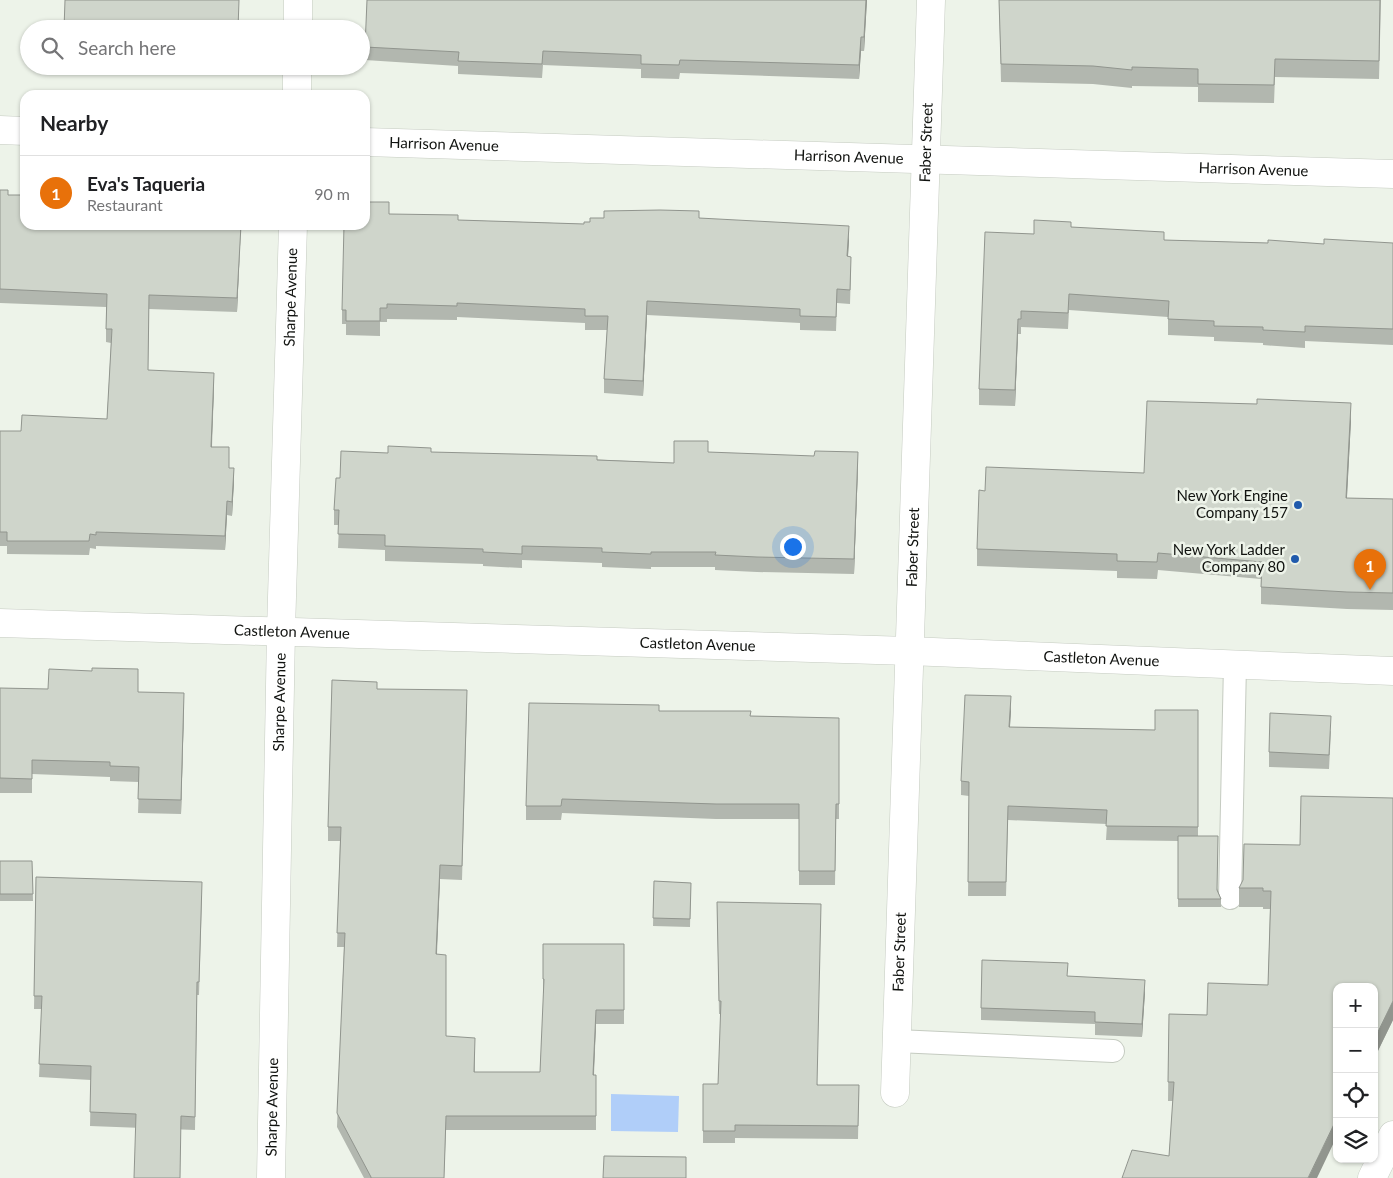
<!DOCTYPE html>
<meta charset="utf-8">
<style>
:root{--surface:#fff;--page:#f2f2f2;--text:#202124;--muted:#757577;--line:#e0e0e0;--accent:#111827}
body{margin:0;font-family:Lato,sans-serif;background:var(--page);color:var(--text)}
.controls{position:absolute;right:15px;bottom:15px;display:grid;overflow:hidden;border-radius:10px;box-shadow:0 1px 4px #0004}
.controls button{width:45px;height:45px;display:grid;place-items:center;padding:0;border:0;border-bottom:1px solid var(--line);background:var(--surface);color:var(--text);font:25px sans-serif}
.you{position:absolute;left:792px;top:546px;width:18px;height:18px;margin:-12px;border:4px solid #fff;border-radius:50%;background:#1a73e8;box-shadow:0 0 0 8px #1a73e833}
.badge{display:grid;place-items:center;width:32px;height:32px;border-radius:50%;background:var(--accent);color:#fff;font-size:16px;font-weight:700}
.pin{position:absolute;translate:-50% -41px;filter:drop-shadow(0 1px 2px #0008)}
.pin::after{content:'';position:absolute;top:26px;width:18px;height:15px;background:inherit;clip-path:polygon(0 0,100% 0,50% 100%)}
.list{margin:0;padding:0;list-style:none}
h2{display:flex;justify-content:space-between;align-items:center;height:65px;margin:0;padding:0 20px;font-size:21px}
h2 small{font-size:16px;font-weight:400;color:var(--muted)}
.list li{display:grid;grid-template-columns:32px 1fr auto;gap:15px;align-items:center;box-sizing:border-box;height:75px;padding:0 20px;border-top:1px solid var(--line)}
.list b{display:block;font-size:19px;white-space:nowrap}
.list p{margin:0;font-size:16px;white-space:nowrap;color:var(--muted)}
.list em{font-size:16px;font-style:normal;color:var(--muted)}
.icon{flex:none;width:28px;height:28px;fill:none;stroke:currentColor;stroke-width:2;stroke-linecap:round;stroke-linejoin:round}
.map{position:relative;flex:none;width:1393px;height:1178px;overflow:hidden}
.search{position:absolute;background:var(--surface);box-shadow:0 1px 4px #0004;left:20px;top:20px;width:350px;height:55px;display:flex;align-items:center;gap:12px;box-sizing:border-box;padding:0 18px;border-radius:28px;color:var(--muted);font-size:19px}
.panel{position:absolute;background:var(--surface);box-shadow:0 1px 4px #0004;left:20px;top:90px;width:350px;height:140px;border-radius:15px}
.map>svg:first-child{display:block}
</style>
<div class="map">
<svg width="1393" height="1178" viewBox="0 0 1393 1178">
<rect width="100%" height="100%" fill="#edf3e9"/>
<!-- water -->
<path fill="#b0cef9" d="M611,1094l68,2 -1,36 -67,-1z"/>
<g fill="none" stroke-linecap="round" stroke-linejoin="round">
<!-- lane casing -->
<g stroke="#c5cbc1" stroke-width="24">
<path id="lane" d="M1230,898l5,-234
M897,1041l216,10"/>
</g>
<!-- street casing -->
<g stroke="#c5cbc1" stroke-width="29">
<g id="street">
<path d="M298,29v-29"/>
<path d="M297,95v-29"/>
<path d="M0,130l25,1"/>
<path id="s1" d="M365,142l1028,32"/>
<path id="s2" d="M0,623l909,28 484,20"/>
<path id="s3" d="M895,1093l36,-1093"/>
<path id="s4" d="M271,1178l10,-547 12,-406"/>
</g>
</g>
<!-- secondary casing -->
<g stroke="#c5cbc1" stroke-width="29">
<path id="secondary" d="M1372,1178l21,-43"/>
</g>
<!-- lane -->
<use href="#lane" stroke="#fff" stroke-width="22"/>
<!-- street -->
<use href="#street" stroke="#fff" stroke-width="28"/>
<!-- secondary -->
<use href="#secondary" stroke="#fff" stroke-width="28"/>
</g>
<!-- wall -->
<path fill="#b2b7af" d="M367,0h500l-3,51h-3l-2,28 -179,-6 -1,6 -38,-1v-9l-98,-4 -1,13 -84,-4v-8l-93,-6z
M999,0h382l-2,79 -104,-2 -1,26 -76,-1v-15l-66,-1v2l-39,-4 -92,-2z
M0,190l8,5 17,30h216l-4,87 -88,-3 -1,61 66,17 -2,60 17,21 5,13 -2,35 -5,-1 -2,35 -129,-4v3l-6,-1 -1,7 -82,-1v-8h-7v-115h21l86,-12 4,-76 -5,-1v-35l-106,-4z
M604,211l95,7 150,22 -1,16 3,15 -1,33 -13,-1 -1,28 -36,-1v-7l-153,-8 -4,81 -39,-3v-14l3,-49h-22v-7l-128,-6v3l-70,-1v3h-7v14l-34,-1v-11h-4v-14l47,-96 69,6 126,4 20,-6z
M1071,227l93,13 104,3 56,1 69,-1v102l-88,-4v7l-42,-3v-2l-49,-2v-4l-46,-2v-18l-99,-7 -1,19 -47,-2v7h-3l-3,72 -36,-1v-16l55,-155z
M1351,420l-4,78 46,1v111l-46,-1 -86,-5v-25l-103,-9 -1,9 -40,-1v-7l-140,-5v-17l8,-58 159,-18z
M431,452l243,11 34,-11 150,15 -4,107 -97,-2 -42,-2v-3h-64v2l-49,-2v-4l-80,-3v8l-39,-2v-2l-98,-3v-11l-47,-2 1,-23h-5v-15l6,-32 48,-25z
M0,688l138,4 46,16 -3,106 -43,-1 1,-31 -29,-1v-4l-78,-3v19h-32z
M377,689l90,15 -5,176 -22,-1 -3,75 9,83 29,15v20h65l4,-79h-1v-49h81v80h-28l-2,51h2v55h-150l-2,48h-80l-27,-51 7,-180h-7l3,-106h-12v-14z
M1011,710l-1,17 145,3 43,-20v126l23,63v8h-43v-66l-72,-1 1,-16 -99,-4 -2,76h-38l1,-100 -8,-1v-14z
M659,711l91,5 89,2v101h-3l-1,66h-36v-66h-83l-154,-6 -1,7h-35v-14z
M1331,731l-2,38 -60,-2v-15z
M1393,798v222l-19,39v-72l-205,169 4,-55h-5l1,-87 38,1 61,-30 2,-76h-7v-2h-24v-19l61,-43z
M0,861h32l1,40h-33z
M36,877l166,19 -3,99h-2l-2,135 -105,-4 1,-46 -52,-3 3,-68h-8z
M654,881l37,2 -1,44 -37,-1z
M717,902l101,183h41l-1,54 -123,-1v5h-32v-59h15l3,-70h-2z
M1068,976l77,16 -3,45 -47,-2v-11l-114,-4v-12z"/>
<!-- shaded-wall -->
<path fill="#91958e" d="M866,0h1l-3,51v-14z
M861,37v14l-2,28v-14z
M241,225l-4,87v-14z
M849,226v14l-2,31v-15z
M647,301v14l-4,81v-15z
M1018,319v15l-3,72v-16z
M214,373v14l-3,73v-13z
M1351,403v17l-5,94v-16z
M858,452v15l-4,107v-15z
M234,468v13l-2,35v-14z
M227,501v14l-2,35v-14z
M184,693v15l-3,106v-14z
M1011,696v14l-2,30v-13z
M440,865v14l-4,89v-14z
M1145,980v12l-3,45v-13z
M1393,1001v19l-19,39v-19z
M596,1010v14l-3,65v-14z
M1337,1118v18l-20,42h-9z"/>
<!-- building -->
<path fill="#cfd5cb" stroke="#91958e" d="M65,0h174l-1,29h-174z
M367,0h499l-2,37h-3l-2,28 -179,-5 -1,5 -38,-1v-9l-98,-4 -1,13 -84,-3 1,-9 -94,-5z
M999,0h381l-1,61 -104,-2 -1,26 -76,-1v-15l-66,-2v3l-39,-4 -92,-2z
M0,190h8v5h17v30h216l-4,73 -88,-3 -1,75 66,3 -3,74h18v21h5l-2,34 -5,-1 -2,35 -129,-4v3l-6,-1 -1,7h-82v-9h-7v-101h21l1,-16 85,4 5,-90h-6l1,-35 -107,-5z
M365,202h24v12l69,1v5l126,4v-2h6v-4h14v-7l56,-1 39,1v7l150,8 -2,30 4,1 -1,33 -13,-1 -1,28 -36,-1v-7l-153,-8 -4,80 -39,-2 4,-63h-23v-7l-128,-6v3l-70,-2v4h-7v13h-34v-11h-4l2,-85h21z
M1034,220l37,2v5l93,5v8l104,3v-3l56,4v-5l69,4v86l-88,-3v6l-42,-2v-3l-49,-1v-5l-46,-2 1,-18 -100,-7 -1,19 -47,-2v8h-3l-3,71 -36,-1 6,-157 49,2z
M1257,399l94,4 -5,95 47,1v94l-46,-1 -86,-5 1,-25 -104,-9 -1,9 -40,-1v-7l-140,-5 2,-59 6,1 1,-24 158,6 3,-72 110,3z
M674,441h34v11l106,4 1,-5 43,1 -4,107 -97,-2 -42,-2 1,-3h-65v2l-49,-2v-4l-80,-2v8l-39,-2v-3l-98,-3v-11l-47,-1 1,-24h-5l2,-32h4l1,-27 47,2v-7l43,2v4l166,4v4l77,3z
M92,668l46,1v23l46,1 -3,107 -43,-1 1,-32 -29,-1v-4l-78,-2v19l-32,-1v-90l48,1 1,-20 43,2z
M332,680l45,2v7l90,1 -5,176 -22,-1 -4,89 10,1v81l29,2 -1,34h66l4,-93h-1v-35h81v66h-28l-3,65h3v41h-150l-2,62h-73v-1l-34,-64 8,-180h-8l4,-106h-13z
M965,695l46,1 -2,31 146,3v-20h43v117l-92,-1 1,-16 -99,-4 -2,76h-38l1,-100 -8,-1z
M529,703l130,2v6h92l-1,5 89,2v86h-3l-1,67h-36v-67h-83l-154,-5 -1,7h-35z
M1270,713l61,3 -2,39 -60,-3z
M1301,796l92,2v203l-19,39v-53h-37v131l-29,60h-186l10,-28 37,6 5,-74h-6l1,-68 38,1 1,-32 60,2 3,-94h-8v-3h-24l4,-8 1,-36 56,1z
M1178,836h40l-1,54 4,9h-43z
M0,861h32l1,33h-33z
M36,877l166,5 -3,100h-2l-2,135 -14,-1 -1,62h-46l2,-64 -46,-2 1,-46 -52,-2 3,-68h-8z
M654,881l37,2 -1,36 -37,-1z
M717,902l104,2 -4,181h42l-1,41 -123,-1v6h-32v-47h15l3,-83h-2z
M982,960l86,3 -1,13 78,4 -3,44 -47,-2v-10l-114,-4z
M604,1156l82,1v21h-83z"/>
<!-- markers -->
<g fill="#205aac" stroke="#edf3e9" stroke-width="2">
<circle cx="1298" cy="505" r="5"/>
<circle cx="1295" cy="559" r="5"/>
</g>
<g text-anchor="middle" stroke-width="5" stroke-linejoin="round" paint-order="stroke">
<!-- street labels -->
<g font-size="15" fill="#10120f" stroke="#edf3e9">
<text dy="5" stroke="none"><textPath href="#s3" startOffset="951">Faber Street</textPath></text>
<text dy="5" stroke="none"><textPath href="#s1" startOffset="79">Harrison Avenue</textPath></text>
<text dy="5" stroke="none"><textPath href="#s1" startOffset="484">Harrison Avenue</textPath></text>
<text dy="5" stroke="none"><textPath href="#s1" startOffset="889">Harrison Avenue</textPath></text>
<text dy="5" stroke="none"><textPath href="#s4" startOffset="881">Sharpe Avenue</textPath></text>
<text dy="5" stroke="none"><textPath href="#s3" startOffset="546">Faber Street</textPath></text>
<text dy="5" stroke="none"><textPath href="#s2" startOffset="292">Castleton Avenue</textPath></text>
<text dy="5" stroke="none"><textPath href="#s2" startOffset="698">Castleton Avenue</textPath></text>
<text dy="5" stroke="none"><textPath href="#s2" startOffset="1102">Castleton Avenue</textPath></text>
<text dy="5" stroke="none"><textPath href="#s4" startOffset="476">Sharpe Avenue</textPath></text>
<text dy="5" stroke="none"><textPath href="#s3" startOffset="141">Faber Street</textPath></text>
<text dy="5" stroke="none"><textPath href="#s4" startOffset="71">Sharpe Avenue</textPath></text>
</g>
<!-- poi labels -->
<g font-size="15" fill="#10120f" stroke="#edf3e9" text-anchor="end">
<text x="1288" y="501">New York Engine<tspan x="1288" dy="17">Company 157</tspan></text>
<text x="1285" y="555">New York Ladder<tspan x="1285" dy="17">Company 80</tspan></text>
</g>
</g>
</svg>
<div class="controls">
<button>+</button>
<button>−</button>
<button><svg class="icon" aria-label="locate" viewBox="0 0 24 24"><circle cx="12" cy="12" r="6"/><path d="M12 2v4M12 18v4M2 12h4M18 12h4"/></svg></button>
<button><svg class="icon" aria-label="layers" viewBox="0 0 24 24"><path d="M12 4l9 5-9 5-9-5zM3 14l9 5 9-5"/></svg></button>
</div>
<div class="you"></div>
<div class="pin badge" style="left:1370px;top:590px;background:#e8710a">1</div>
<div class="search"><svg class="icon" aria-label="search" viewBox="0 0 24 24"><circle cx="10" cy="10" r="6"/><path d="M15 15l6 6"/></svg>Search here</div>
<section class="panel">
<h2>Nearby<small></small></h2>
<ul class="list">
<li><span class="badge" style="background:#e8710a">1</span><div><b>Eva's Taqueria</b><p>Restaurant</p></div><em>90 m</em></li>
</ul>
</section>
</div>
